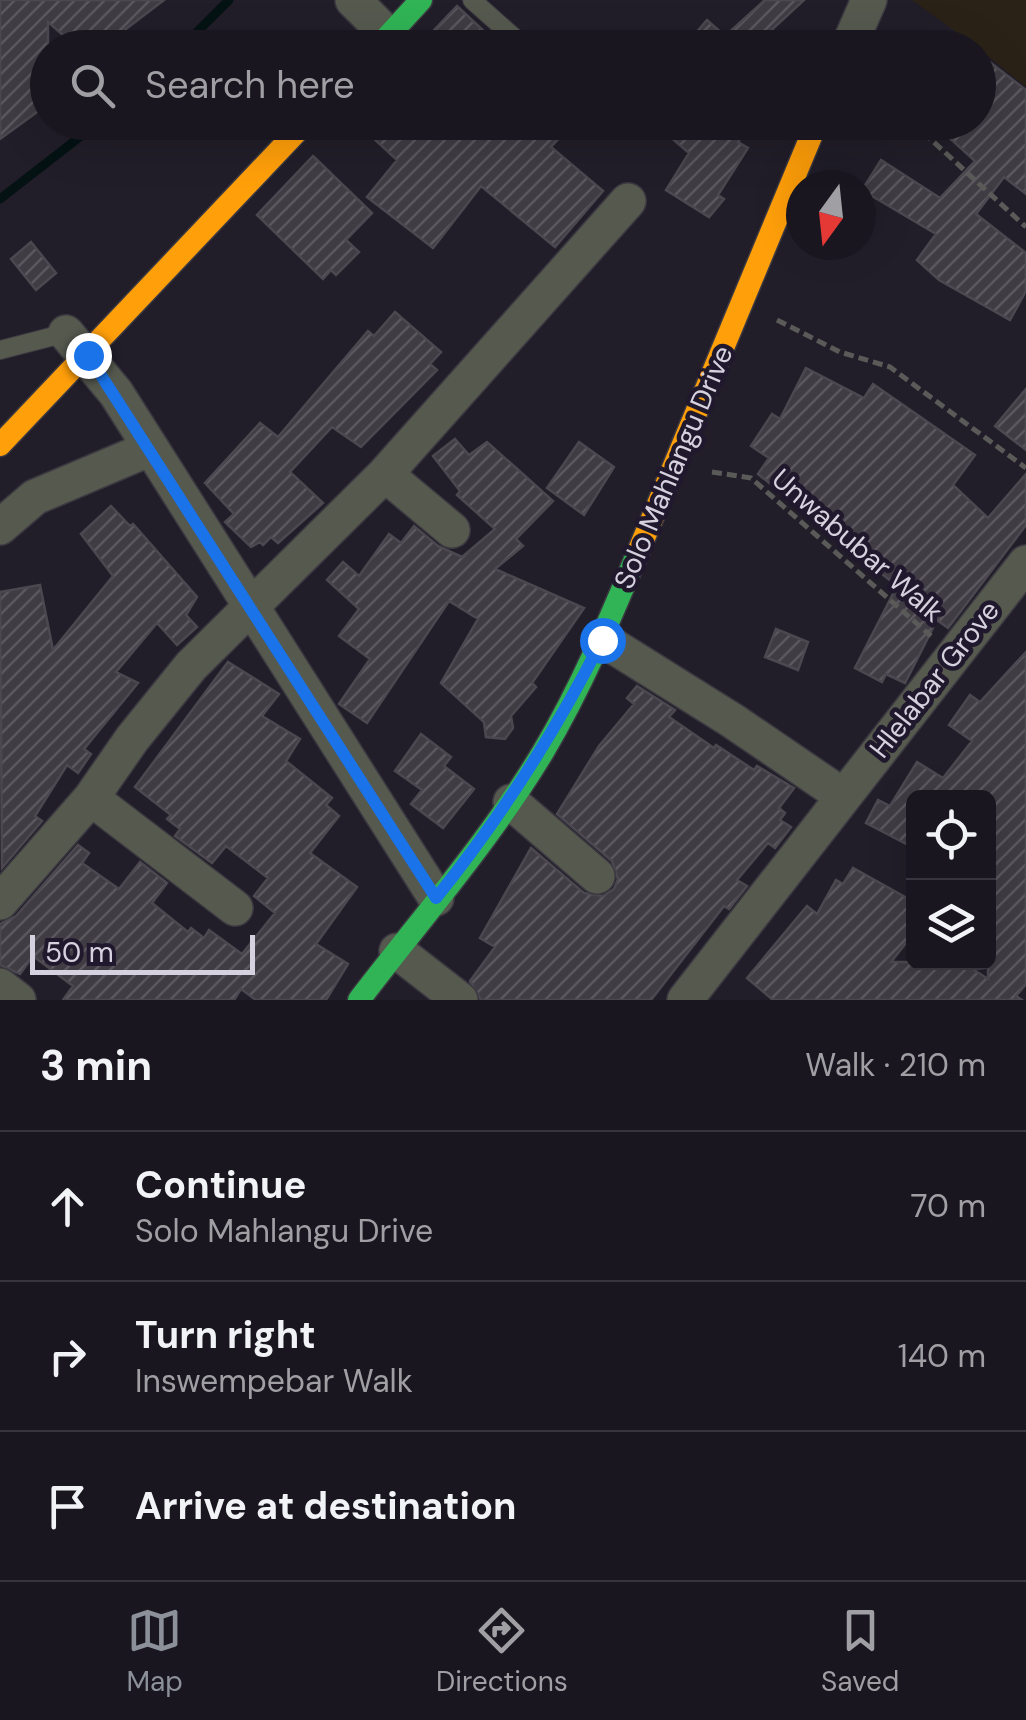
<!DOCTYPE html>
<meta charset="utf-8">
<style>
:root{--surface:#19161f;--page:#221f28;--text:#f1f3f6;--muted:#9f9fa4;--line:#37353d;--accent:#8c9099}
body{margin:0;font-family:"DM Sans",sans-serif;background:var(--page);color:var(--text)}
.controls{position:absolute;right:30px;bottom:30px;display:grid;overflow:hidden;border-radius:15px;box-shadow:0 10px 40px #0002}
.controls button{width:90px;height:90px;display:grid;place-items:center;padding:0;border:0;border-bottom:2px solid var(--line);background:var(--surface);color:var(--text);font:50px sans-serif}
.compass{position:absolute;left:786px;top:170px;width:90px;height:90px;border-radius:50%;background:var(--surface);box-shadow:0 10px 40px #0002;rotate:195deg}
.scale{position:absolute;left:30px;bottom:25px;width:225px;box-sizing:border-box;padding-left:10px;border:5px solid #d5d1de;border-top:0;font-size:28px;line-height:35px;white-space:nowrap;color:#d5d1de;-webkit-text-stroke:8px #20192d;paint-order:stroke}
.stop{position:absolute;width:30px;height:30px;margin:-22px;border:8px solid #1a73e8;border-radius:50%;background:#fff}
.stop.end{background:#1a73e8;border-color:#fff;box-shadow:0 2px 10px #0008}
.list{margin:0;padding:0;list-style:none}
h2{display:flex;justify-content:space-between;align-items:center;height:130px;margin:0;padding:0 40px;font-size:42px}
h2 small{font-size:32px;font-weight:400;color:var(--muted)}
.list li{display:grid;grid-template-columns:65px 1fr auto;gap:30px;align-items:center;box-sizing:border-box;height:150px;padding:0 40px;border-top:2px solid var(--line)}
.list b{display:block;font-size:38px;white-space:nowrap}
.list p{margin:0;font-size:32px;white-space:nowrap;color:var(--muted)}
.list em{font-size:32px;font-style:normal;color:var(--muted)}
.icon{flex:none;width:55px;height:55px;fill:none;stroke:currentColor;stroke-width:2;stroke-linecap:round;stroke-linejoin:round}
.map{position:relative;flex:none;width:1026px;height:1000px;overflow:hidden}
.search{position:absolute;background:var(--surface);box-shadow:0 10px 40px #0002;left:30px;right:30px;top:30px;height:110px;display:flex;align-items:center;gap:25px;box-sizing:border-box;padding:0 35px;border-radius:55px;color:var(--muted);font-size:38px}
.sheet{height:580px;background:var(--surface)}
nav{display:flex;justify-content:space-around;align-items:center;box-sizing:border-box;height:140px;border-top:2px solid var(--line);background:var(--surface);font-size:28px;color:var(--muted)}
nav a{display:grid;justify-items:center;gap:5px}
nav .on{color:var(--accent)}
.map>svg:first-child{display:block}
</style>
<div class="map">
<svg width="1026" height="1000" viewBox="0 0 1026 1000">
<defs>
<pattern id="building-hatch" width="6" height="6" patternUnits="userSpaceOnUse" patternTransform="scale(2.5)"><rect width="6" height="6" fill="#403c44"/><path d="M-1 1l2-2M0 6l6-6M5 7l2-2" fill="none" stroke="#5b575f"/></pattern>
</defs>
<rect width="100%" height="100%" fill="#211e29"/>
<!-- education -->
<path fill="#2b2217" d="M912,0h114v87l-48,-39z"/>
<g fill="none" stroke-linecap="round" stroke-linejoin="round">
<!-- stream -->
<path stroke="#041213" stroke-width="9" d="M181,48l48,-48
M0,199l99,-77"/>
</g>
<!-- building -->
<path fill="url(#building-hatch)" stroke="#4c4850" stroke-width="2.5" d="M0,0h164l-63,48h-23l-30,-26v82l-48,35z
M765,0h39l-52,48h-69l24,-28 18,16z
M457,6l45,42h-85z
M978,53l48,37v104l-22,-17 -28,37 50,39v38l-16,29 -71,-40 -22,-20 19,-26 -74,-44 19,-30 59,38 35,-37 -43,-39h46z
M356,122h190l15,14 -10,11 52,44 -48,56 -74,-61 -48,62 -66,-51 30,-37z
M653,122h99l-14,20 10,6 -30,47 6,4 -15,18 -43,-27 23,-37z
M313,156l59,57 -26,27 13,12 -23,23 -5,-5 -8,9 -66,-64z
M31,242l25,31 -20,17 -25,-31z
M395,312l46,40 -11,12 7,6 -76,77 -29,-20 -42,45 33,31 -45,40 -7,-6 -8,8 -3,-3 -9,5 -26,-25 9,-8 -29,-31 55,-60 18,14 90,-106 6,5z
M806,368l58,30 9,-14 102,71 -22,30 35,33 38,-44v51l-78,103 -11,-8 -32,63 -19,-9 -4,8 -27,-14 42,-82 -139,-112 11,-16 -18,-12 21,-32 8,5z
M1026,389v61l-31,-24z
M455,439l14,16 18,-13 66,59 -37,38 7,7 -28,23 89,39 -52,75 4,4 -25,29 2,12 -8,11 -19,-2 -2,-15 -43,-39 37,-64 -29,-18 -82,122 -28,-19 31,-45 -31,-23 20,-27 -32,-29 16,-18 16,14 30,-42 12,9 13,-17 24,20 24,11 33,-28 -38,-34 3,-4 -27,-35z
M579,442l35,25 -30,48 -37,-27z
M111,506l19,20 3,-2 64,73 -11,18 11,12 -20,18 -20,-22 -41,49 22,11 -54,66 7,5 -13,19 -11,-8 -32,51 7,5 -40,47 -2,-276 40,-7 13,65 60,-74 -32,-42z
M776,629l32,13 -10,28 -33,-13z
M1026,652v332l-10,12 6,4h-249l-26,-22 60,-72 10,8 19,-34 7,4 10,-16 61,34v31l-23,29h71l26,17v-181h-74v50l-48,-25 12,-23 12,6 27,-44 26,16 29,-37 -23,-16 21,-30 10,7z
M228,662l51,32 -17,22 38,23 -14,22 46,37 -6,7 13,11 -29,37 47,34 -41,57 32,20 -22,36h-70l-15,-11 -7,11h-171l10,-14 -40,-30 -13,18 -20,-9v-41l16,-8 62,-71 11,8 -7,10 37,26 21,-27 27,21 -15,20 36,29 3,-4 13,10 5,-8 33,24 33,-41 -21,-17 14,-18 -42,-32 -14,17 -37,-27 5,-7 -13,-10 4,-4 -36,-28z
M637,686l38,24 -6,7 45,31 2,-3 38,25 3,-4 37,22 -15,20 6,5 -5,7 11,7 -16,21 -7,-5 -31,37 10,6 -18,23 -5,-3 -73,94h-170l-11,-19 25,-34 -15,-9 51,-90 53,45 19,3 11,-7 4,-10 -6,-18 -55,-47 42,-68 35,-42 -7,-6z
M421,734l30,23 -7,9 30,23 -31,39 -32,-24 11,-14 -27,-19z"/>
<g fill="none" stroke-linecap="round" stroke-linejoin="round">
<!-- lane casing -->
<g stroke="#3b3841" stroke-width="20">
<path id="lane" d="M472,0l54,48
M0,350l66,-17"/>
</g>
<!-- street casing -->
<g stroke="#3b3841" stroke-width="38">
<path id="street" d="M353,0l35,35
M848,48l21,-48
M66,333l50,60 320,505
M385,474l67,56
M0,527l35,-30 116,-49
M602,639l131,82 110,75
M91,798l144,110
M511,802l86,74
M0,902l91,-104 41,-59 59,-73 194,-192 243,-273
M397,951l63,49
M0,986l18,14
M685,1000l341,-437"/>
</g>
<!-- fast casing -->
<g stroke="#3b3841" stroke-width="25">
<path id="fast" d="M377,48l44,-48
M359,1000c62,-81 131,-160 184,-248 38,-64 67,-133 96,-202"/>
</g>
<!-- slow casing -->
<g stroke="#3b3841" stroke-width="25">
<path id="slow" d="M0,445l306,-323
M639,550l178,-428"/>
</g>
<!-- path -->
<path stroke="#5a5b58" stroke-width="5" stroke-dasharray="10 5" stroke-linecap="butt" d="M912,122l114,105
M777,320l63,32 50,15 136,101
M712,472l39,6 180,158"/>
<!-- lane -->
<use href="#lane" stroke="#55594e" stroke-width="18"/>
<!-- street -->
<use href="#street" stroke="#55594e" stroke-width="35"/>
<!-- fast -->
<use href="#fast" stroke="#30b455" stroke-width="22"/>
<!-- slow -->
<use href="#slow" stroke="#ff9f0a" stroke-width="22"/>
</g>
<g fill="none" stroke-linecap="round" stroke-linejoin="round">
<!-- route -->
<path stroke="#1a73e8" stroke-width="12" d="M88,355l348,543c66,-82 119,-165 166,-258"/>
</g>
<g text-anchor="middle" stroke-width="9" stroke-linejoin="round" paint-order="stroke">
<!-- street labels -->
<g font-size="28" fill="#d5d1de" stroke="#20192d">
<text transform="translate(673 467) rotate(-67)" y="10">Solo Mahlangu Drive</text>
<text transform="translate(858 545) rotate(41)" y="10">Unwabubar Walk</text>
<text transform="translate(934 679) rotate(-52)" y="10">Hlelabar Grove</text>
</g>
</g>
</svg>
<div class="controls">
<button><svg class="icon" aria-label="locate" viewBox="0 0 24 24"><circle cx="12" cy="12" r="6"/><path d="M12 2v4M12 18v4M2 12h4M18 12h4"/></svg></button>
<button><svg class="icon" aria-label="layers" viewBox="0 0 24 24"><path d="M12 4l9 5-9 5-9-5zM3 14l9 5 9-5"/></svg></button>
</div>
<svg class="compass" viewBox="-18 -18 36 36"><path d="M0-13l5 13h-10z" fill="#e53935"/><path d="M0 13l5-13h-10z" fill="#9f9fa4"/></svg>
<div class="scale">50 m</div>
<div class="stop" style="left:602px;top:640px"></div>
<div class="stop end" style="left:88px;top:355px"></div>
<div class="search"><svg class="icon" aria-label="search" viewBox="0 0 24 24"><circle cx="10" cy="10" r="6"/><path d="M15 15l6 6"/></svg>Search here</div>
</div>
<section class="sheet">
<h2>3 min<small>Walk · 210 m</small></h2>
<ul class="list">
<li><svg class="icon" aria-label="ahead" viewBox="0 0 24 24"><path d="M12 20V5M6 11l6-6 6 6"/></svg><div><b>Continue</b><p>Solo Mahlangu Drive</p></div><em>70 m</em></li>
<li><svg class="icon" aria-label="right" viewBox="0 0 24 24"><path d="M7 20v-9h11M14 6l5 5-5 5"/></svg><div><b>Turn right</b><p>Inswempebar Walk</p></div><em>140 m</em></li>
<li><svg class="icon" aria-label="arrive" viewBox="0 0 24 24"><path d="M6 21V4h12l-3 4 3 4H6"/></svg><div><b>Arrive at destination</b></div></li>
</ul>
</section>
<nav>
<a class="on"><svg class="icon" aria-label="map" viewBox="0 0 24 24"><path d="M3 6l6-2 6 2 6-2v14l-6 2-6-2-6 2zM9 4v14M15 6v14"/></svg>Map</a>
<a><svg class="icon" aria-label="directions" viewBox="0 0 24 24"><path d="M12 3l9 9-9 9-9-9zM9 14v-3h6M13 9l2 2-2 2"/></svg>Directions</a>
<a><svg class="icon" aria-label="saved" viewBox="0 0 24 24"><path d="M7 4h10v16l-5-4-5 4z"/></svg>Saved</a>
</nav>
